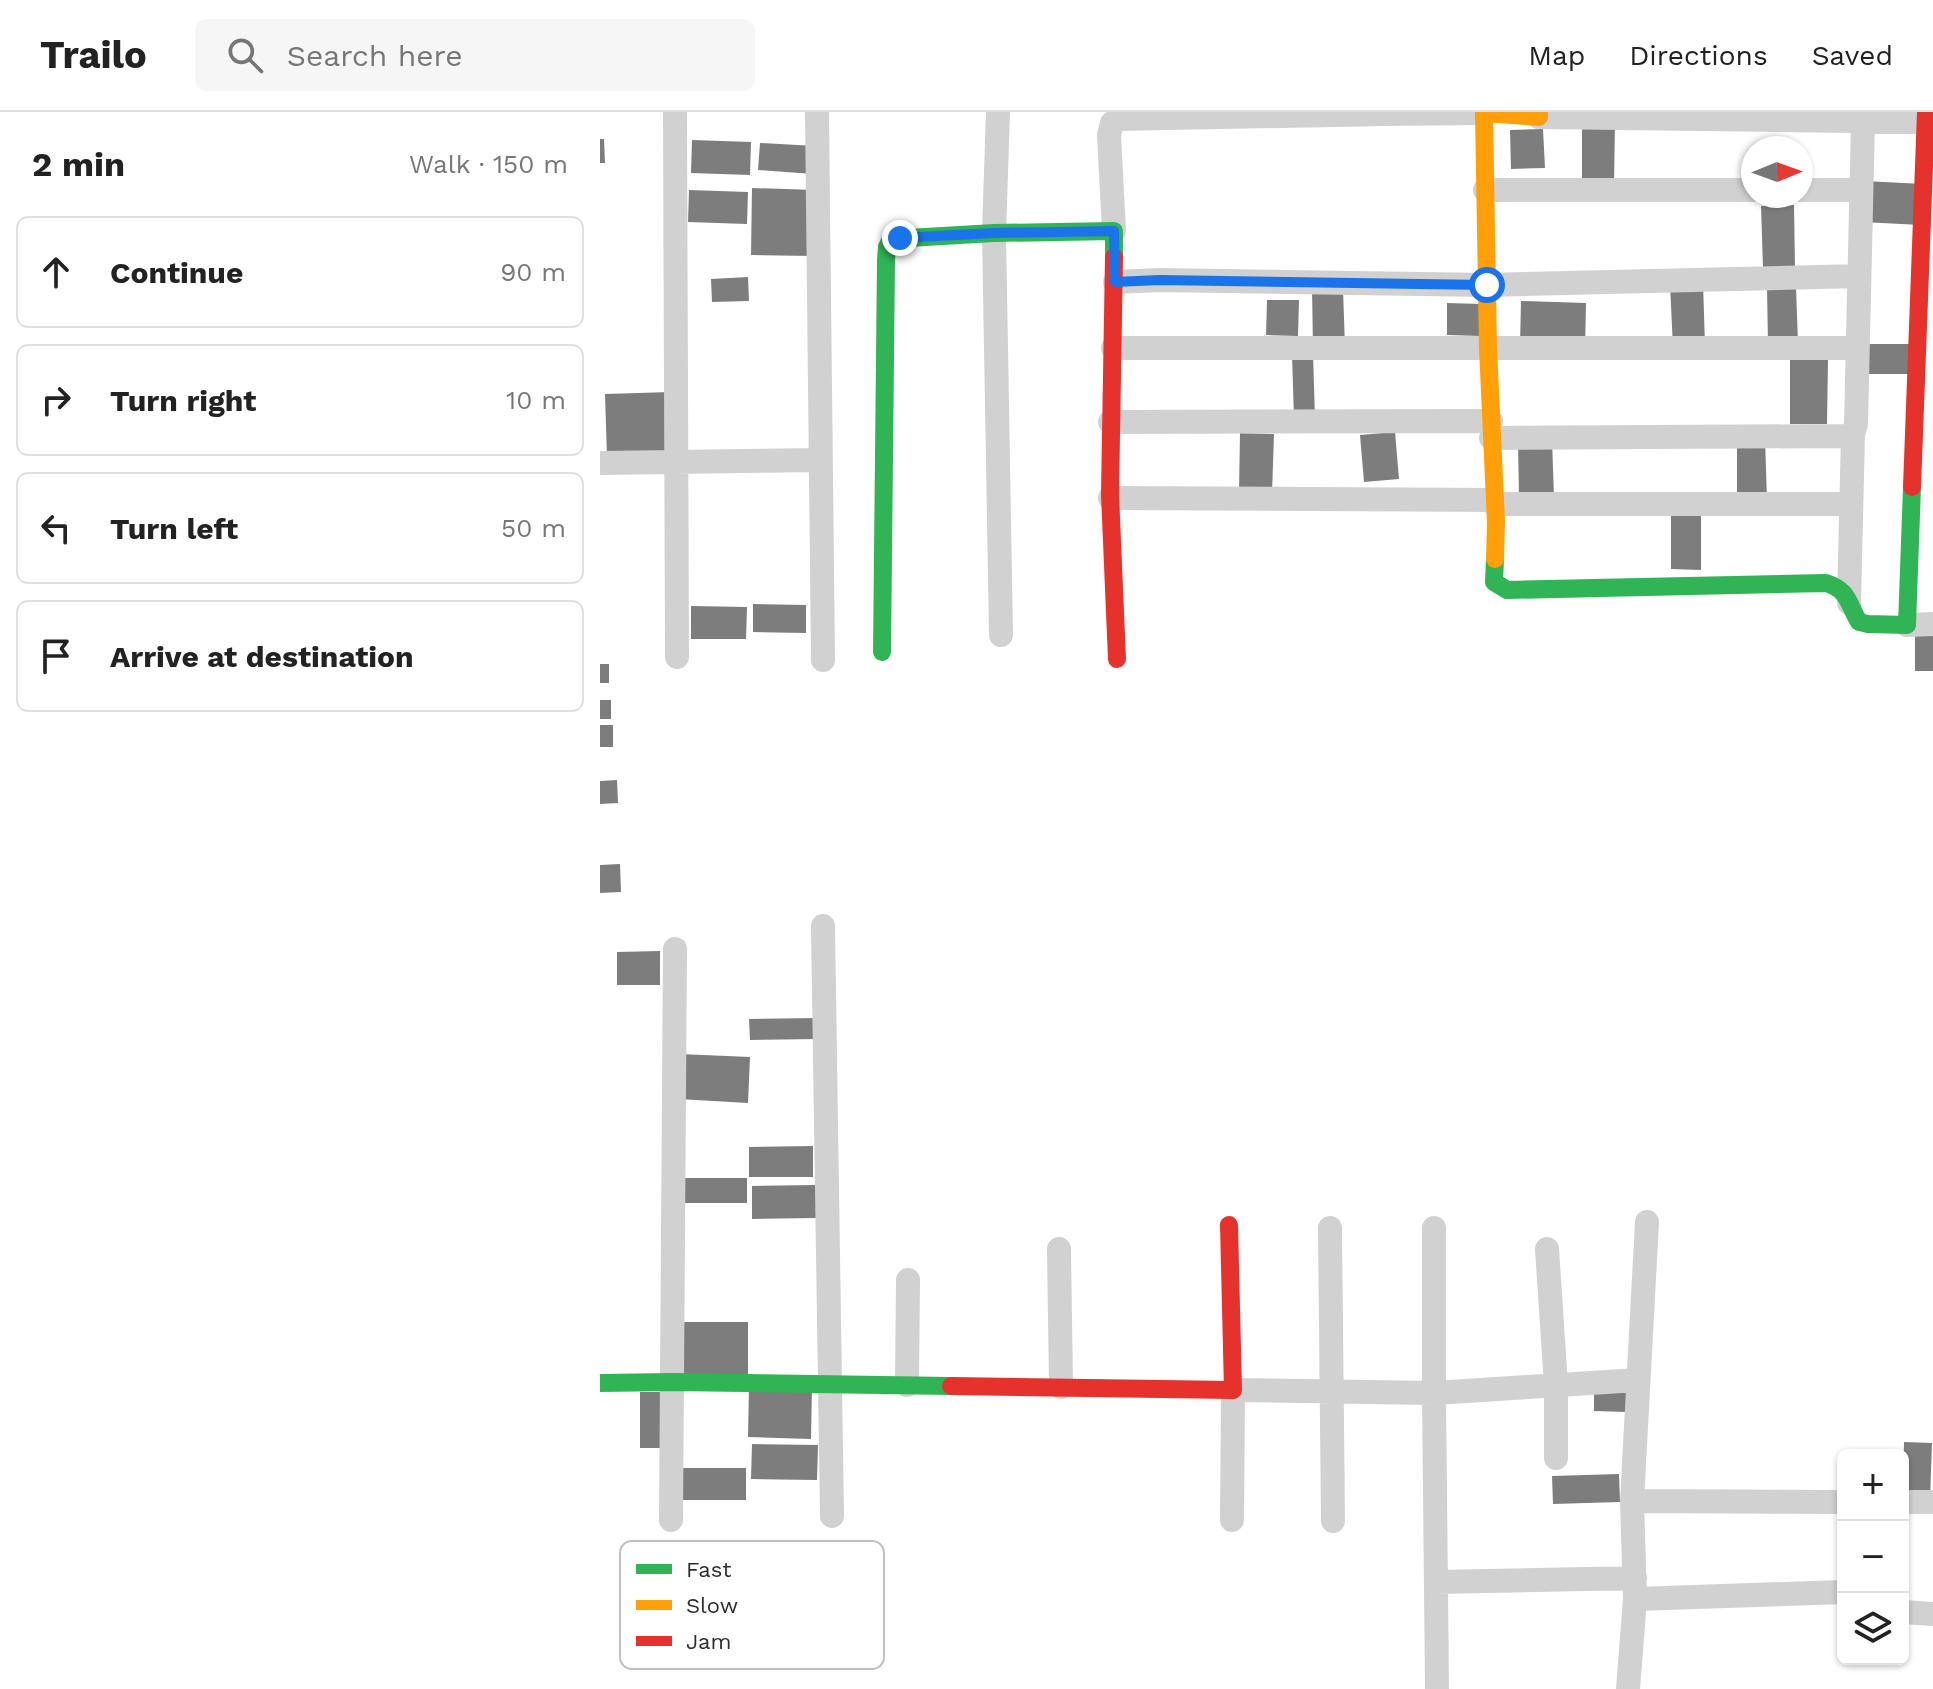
<!DOCTYPE html>
<meta charset="utf-8">
<style>
:root{--surface:#fff;--page:#f6f6f6;--text:#222;--muted:#767676;--line:#e0e0e0}
body{margin:0;font-family:"Work Sans",sans-serif;background:var(--page);color:var(--text)}
.controls{position:absolute;right:24px;bottom:24px;display:grid;overflow:hidden;border-radius:12px;box-shadow:0 2px 6px #0004}
.controls button{width:72px;height:72px;display:grid;place-items:center;padding:0;border:0;border-bottom:2px solid var(--line);background:var(--surface);color:var(--text);font:40px sans-serif}
.compass{position:absolute;left:1141px;top:24px;width:72px;height:72px;border-radius:50%;background:var(--surface);box-shadow:0 2px 6px #0004;rotate:89deg}
.stop{position:absolute;width:24px;height:24px;margin:-18px;border:6px solid #1a73e8;border-radius:50%;background:#fff}
.stop.end{background:#1a73e8;border-color:#fff;box-shadow:0 2px 8px #0008}
.list{margin:0;padding:0;list-style:none}
h2{display:flex;justify-content:space-between;align-items:center;height:104px;margin:0;padding:0 32px;font-size:34px}
h2 small{font-size:26px;font-weight:400;color:var(--muted)}
.list li{display:grid;grid-template-columns:52px 1fr auto;gap:24px;align-items:center;box-sizing:border-box;height:112px;margin:0 16px 16px;padding:0 16px;border:2px solid var(--line);border-radius:12px}
.list b{display:block;font-size:30px;white-space:nowrap}
.list em{font-size:26px;font-style:normal;color:var(--muted)}
.icon{flex:none;width:44px;height:44px;fill:none;stroke:currentColor;stroke-width:2;stroke-linecap:round;stroke-linejoin:round}
.map{position:relative;flex:none;width:1333px;height:1577px;overflow:hidden}
header{display:flex;align-items:center;gap:48px;box-sizing:border-box;height:112px;padding:0 40px;background:var(--surface);border-bottom:2px solid var(--line)}
header strong{font-size:38px}
nav{display:flex;gap:44px;margin-inline-start:auto;font-size:28px}
.search{width:560px;height:72px;background:var(--page);display:flex;align-items:center;gap:20px;box-sizing:border-box;padding:0 28px;border-radius:12px;color:var(--muted);font-size:30px}
main{display:flex}
aside{flex:1;background:var(--surface)}
.map>svg:first-child{display:block}
</style>
<header>
<strong>Trailo</strong>
<div class="search"><svg class="icon" aria-label="search" viewBox="0 0 24 24"><circle cx="10" cy="10" r="6"/><path d="M15 15l6 6"/></svg>Search here</div>
<nav><a>Map</a><a>Directions</a><a>Saved</a></nav>
</header>
<main>
<aside>
<h2>2 min<small>Walk · 150 m</small></h2>
<ul class="list">
<li><svg class="icon" aria-label="ahead" viewBox="0 0 24 24"><path d="M12 20V5M6 11l6-6 6 6"/></svg><div><b>Continue</b></div><em>90 m</em></li>
<li><svg class="icon" aria-label="right" viewBox="0 0 24 24"><path d="M7 20v-9h11M14 6l5 5-5 5"/></svg><div><b>Turn right</b></div><em>10 m</em></li>
<li><svg class="icon" aria-label="left" viewBox="0 0 24 24"><path d="M17 20v-9H6M10 6l-5 5 5 5"/></svg><div><b>Turn left</b></div><em>50 m</em></li>
<li><svg class="icon" aria-label="arrive" viewBox="0 0 24 24"><path d="M6 21V4h12l-3 4 3 4H6"/></svg><div><b>Arrive at destination</b></div></li>
</ul>
</aside>
<div class="map">
<svg width="1333" height="1577" viewBox="0 0 1333 1577">
<rect width="100%" height="100%" fill="#fff"/>
<!-- building -->
<path fill="#7d7d7d" d="M982,8l33,1 -1,66h-32z
M943,17l2,39 -34,1 -1,-39z
M0,27h4l1,24h-5z
M92,28l59,2 -1,33 -59,-2z
M160,31l55,3 -2,28 -55,-4z
M1264,69l59,3 -2,41 -59,-3z
M152,76l64,2 -2,66 -63,-1z
M89,78l59,2 -1,32 -59,-2z
M1194,93l1,63h-32l-2,-62z
M148,165l1,24 -37,1 -1,-23z
M1103,170l2,64 -32,2 -3,-64z
M1196,175l2,56 -30,1 -1,-56z
M712,177h31l2,58h-32z
M667,188h32l-1,36 -32,-1z
M921,189l65,2 -1,44 -65,-1z
M847,191l34,1 -1,32 -33,-1z
M1264,232h47v30h-47z
M713,242l2,64h-21l-2,-63z
M1190,247l38,1 -1,64h-37z
M71,280l1,63 -65,2 -2,-63z
M795,320l4,47 -35,3 -4,-47z
M640,321l34,1 -2,60 -33,-1z
M1137,326h28l2,62 -30,1z
M952,327l2,59h-35l-1,-58z
M1071,400l30,1v57l-30,-1z
M153,492l53,1v28l-53,-1z
M91,494l56,1 -1,32h-55z
M1315,515h18v44h-18z
M0,552h9v19h-9z
M0,588h11v19h-11z
M0,613h13v22h-13z
M17,668l1,23 -18,1v-23z
M20,752l1,28 -21,1v-28z
M60,839v34h-43v-33z
M219,906l1,21 -70,1 -1,-21z
M80,942l70,3 -2,46 -70,-4z
M213,1034v31h-64v-30z
M76,1066h71v25h-70z
M216,1073v33l-64,1v-33z
M83,1210h65v54h-65z
M149,1273l63,2 -1,52 -63,-2z
M994,1276l32,1v23l-32,-1z
M40,1280h28v56h-28z
M1304,1330l28,1 -2,57 -27,-1z
M152,1332l66,1 -1,35 -66,-1z
M80,1356h66v32h-66z
M1019,1362l1,28 -67,2 -1,-28z"/>
<g fill="none" stroke-linecap="round" stroke-linejoin="round">
<!-- street -->
<path stroke="#d1d1d1" stroke-width="24" d="M75,0l2,545
M217,0l6,548
M398,0l-4,121 7,402
M784,0v2l100,-1
M939,5l394,5
M885,78h268
M1201,78h60
M514,119l-5,-96 3,-12 5,-4 267,-5
M515,170l44,-2 328,5 372,-9
M513,236h744
M510,310l381,-1
M891,326l354,-2 8,-2 3,-10 7,-303
M0,351l220,-3
M510,386l384,2
M894,392h357
M1249,491l4,-169
M1307,513l26,-1
M223,814l9,590
M730,1116l3,293
M459,1137l2,138
M947,1137l9,136v73
M307,1273l1,-105
M1032,1389l211,1
M1303,1390h30
M71,1408l4,-571
M632,1408l1,-130 201,3v-165
M836,1470l199,-4
M1035,1487l208,-7
M1303,1500l30,2
M837,1577l-3,-296 204,-13
M1028,1577l7,-90 -3,-98 15,-279"/>
<!-- fast -->
<path stroke="#30b455" stroke-width="18" d="M895,447l-1,23 13,8 319,-7c23,7 22,21 33,39l9,2 39,1 5,-138
M282,540l4,-392 1,-13 4,-8 103,-6 120,-2v26
M0,1271l72,-1 279,4"/>
<!-- slow -->
<path stroke="#ff9f0a" stroke-width="18" d="M895,447l1,-37 -8,-174 -4,-235 55,4v-5"/>
<!-- jam -->
<path stroke="#e5322d" stroke-width="18" d="M514,145l-4,237 7,165
M1312,375l14,-375
M351,1274l282,4 -4,-165"/>
</g>
<g fill="none" stroke-linecap="round" stroke-linejoin="round">
<!-- route -->
<path stroke="#1a73e8" stroke-width="10" d="M300,126l94,-5 120,-2 1,51 44,-2 328,5"/>
</g>
<!-- legend -->
<rect x="20" y="1429" width="264" height="128" rx="12" fill="#fff" stroke="#c0c0c0" stroke-width="2"/>
<rect x="36" y="1452" width="36" height="10" fill="#30b455"/>
<rect x="36" y="1488" width="36" height="10" fill="#ff9f0a"/>
<rect x="36" y="1524" width="36" height="10" fill="#e5322d"/>
<g font-size="22" fill="#2c2c2c">
<text x="86" y="1465">Fast</text>
<text x="86" y="1501">Slow</text>
<text x="86" y="1537">Jam</text>
</g>
</svg>
<div class="controls">
<button>+</button>
<button>−</button>
<button><svg class="icon" aria-label="layers" viewBox="0 0 24 24"><path d="M12 4l9 5-9 5-9-5zM3 14l9 5 9-5"/></svg></button>
</div>
<svg class="compass" viewBox="-18 -18 36 36"><path d="M0-13l5 13h-10z" fill="#e53935"/><path d="M0 13l5-13h-10z" fill="#767676"/></svg>
<div class="stop" style="left:887px;top:173px"></div>
<div class="stop end" style="left:300px;top:126px"></div>
</div>
</main>
